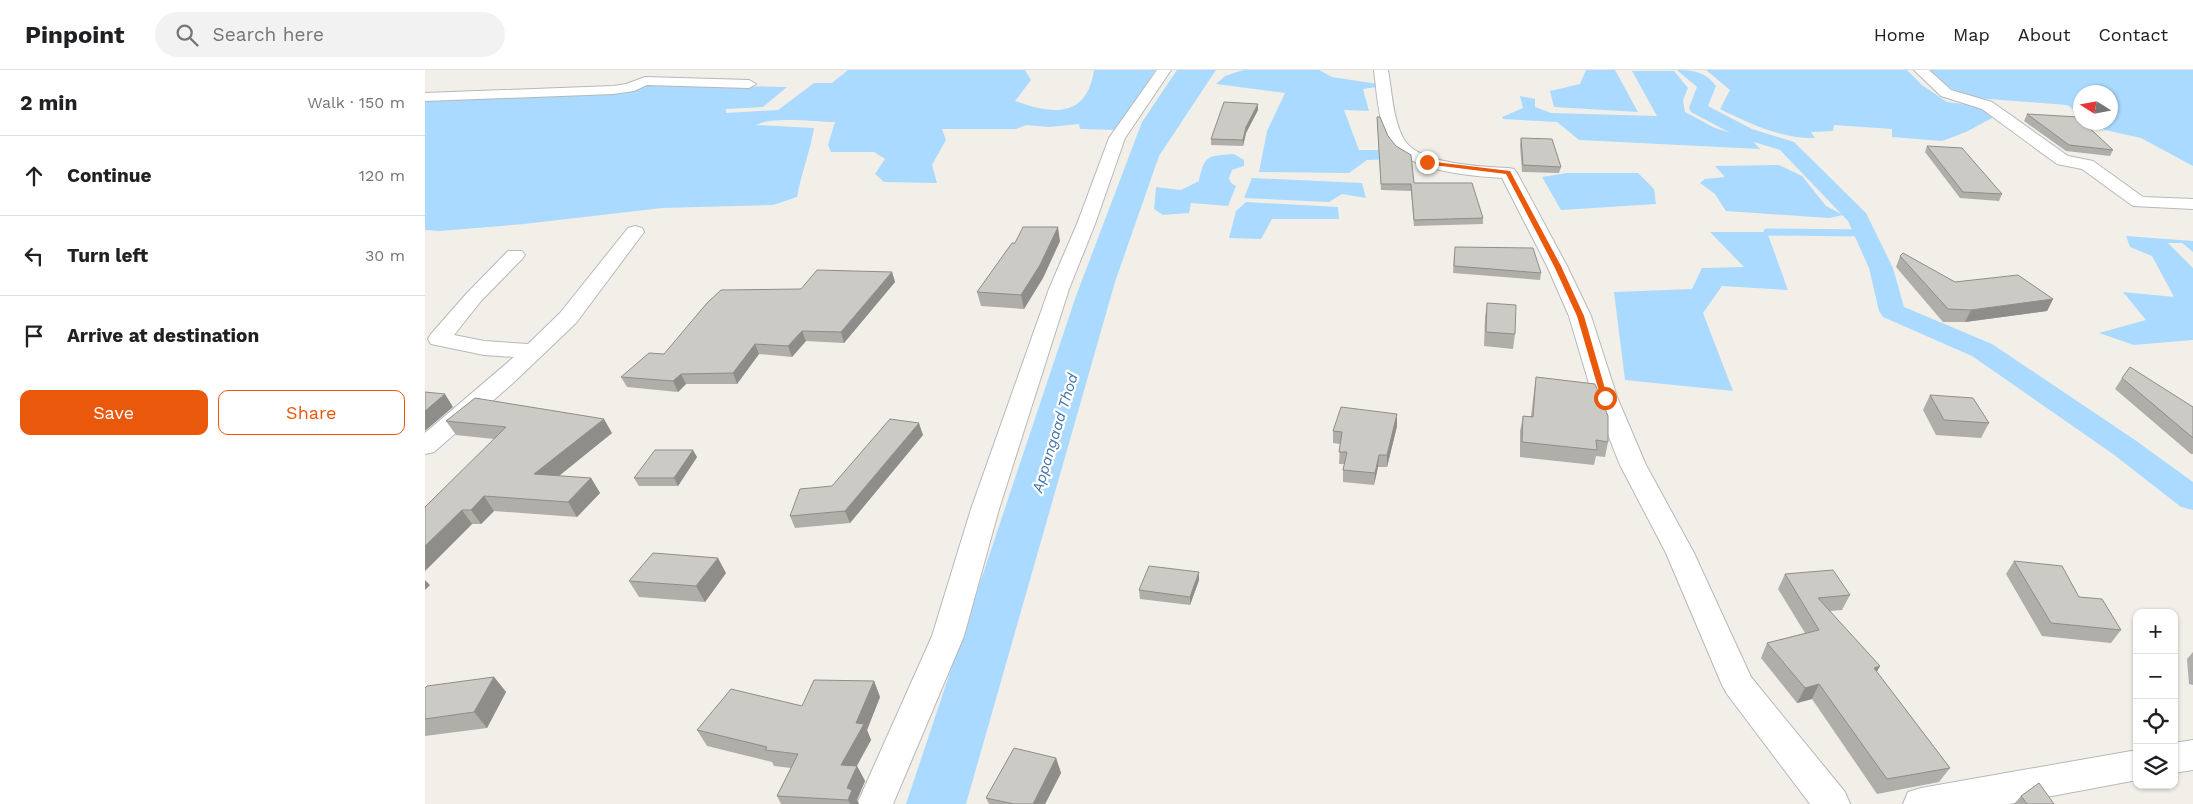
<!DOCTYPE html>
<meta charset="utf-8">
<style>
:root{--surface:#fff;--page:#f2f2f2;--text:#202124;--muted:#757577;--line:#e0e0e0;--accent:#ea580c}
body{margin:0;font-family:"Work Sans",sans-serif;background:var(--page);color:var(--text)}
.controls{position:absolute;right:15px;bottom:15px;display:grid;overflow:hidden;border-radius:10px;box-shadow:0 1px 4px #0004}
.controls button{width:45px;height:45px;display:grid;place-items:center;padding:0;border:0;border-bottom:1px solid var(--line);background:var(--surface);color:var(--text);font:25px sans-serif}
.compass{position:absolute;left:1648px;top:15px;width:45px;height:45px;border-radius:50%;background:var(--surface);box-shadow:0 1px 4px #0004;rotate:281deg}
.stop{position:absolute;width:15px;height:15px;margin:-11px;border:4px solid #ea580c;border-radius:50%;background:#fff}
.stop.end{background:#ea580c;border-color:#fff;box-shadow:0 1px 5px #0008}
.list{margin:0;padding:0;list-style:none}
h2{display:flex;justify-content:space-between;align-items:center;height:65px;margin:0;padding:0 20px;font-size:21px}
h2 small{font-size:16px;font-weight:400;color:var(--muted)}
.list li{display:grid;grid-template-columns:32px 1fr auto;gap:15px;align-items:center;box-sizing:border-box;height:80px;padding:0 20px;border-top:1px solid var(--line)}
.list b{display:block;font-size:19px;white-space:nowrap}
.list em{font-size:16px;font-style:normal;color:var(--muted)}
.actions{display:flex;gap:10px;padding:15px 20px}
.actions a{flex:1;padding:11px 0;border:1px solid var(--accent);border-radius:10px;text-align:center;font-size:18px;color:var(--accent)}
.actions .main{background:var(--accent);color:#fff}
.icon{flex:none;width:28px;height:28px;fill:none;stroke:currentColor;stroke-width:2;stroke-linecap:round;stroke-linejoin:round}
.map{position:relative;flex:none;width:1768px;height:734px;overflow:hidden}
header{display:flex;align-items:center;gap:30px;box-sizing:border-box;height:70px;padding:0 25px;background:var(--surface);border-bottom:1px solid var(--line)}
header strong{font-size:24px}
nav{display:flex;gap:28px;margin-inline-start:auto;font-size:18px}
.search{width:350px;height:45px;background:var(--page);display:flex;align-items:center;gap:12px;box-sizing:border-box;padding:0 18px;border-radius:28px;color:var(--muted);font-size:19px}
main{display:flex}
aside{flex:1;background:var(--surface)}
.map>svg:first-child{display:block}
</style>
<header>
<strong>Pinpoint</strong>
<div class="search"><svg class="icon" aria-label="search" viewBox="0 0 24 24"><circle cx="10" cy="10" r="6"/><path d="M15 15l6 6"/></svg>Search here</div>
<nav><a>Home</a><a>Map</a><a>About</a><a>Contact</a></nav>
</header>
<main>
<aside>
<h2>2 min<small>Walk · 150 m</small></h2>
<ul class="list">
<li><svg class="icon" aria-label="ahead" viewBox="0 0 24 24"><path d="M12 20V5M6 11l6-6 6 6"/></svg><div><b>Continue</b></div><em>120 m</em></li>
<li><svg class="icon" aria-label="left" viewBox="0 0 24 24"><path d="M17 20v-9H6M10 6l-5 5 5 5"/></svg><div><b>Turn left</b></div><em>30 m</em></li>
<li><svg class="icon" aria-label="arrive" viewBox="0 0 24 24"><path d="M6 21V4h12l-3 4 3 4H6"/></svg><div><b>Arrive at destination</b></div></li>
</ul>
<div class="actions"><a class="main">Save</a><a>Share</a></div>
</aside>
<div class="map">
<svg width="1768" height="734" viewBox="0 0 1768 734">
<rect width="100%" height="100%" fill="#f1efe8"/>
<!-- water -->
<path fill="#aadaff" d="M423,0h177l6,10 -16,21c38,14 72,17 79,-31h61l-36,60 -39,-1 -1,-5 -30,3 -23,-2 -10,4h-74l4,11 -14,25 5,18 -53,-1 -9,-8 10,-15 -11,-7h-43l-3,-7 7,-23c-21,0 -62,-6 -79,3l58,3c-4,24 -13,46 -17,69l-24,8 -111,3 -138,16 -84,7 -15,-1v-132l109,-2 112,-12 141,3 -24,20 -37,2v4l52,-3 36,-27h18z
M752,0h39l-57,86 -44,126 -149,522h-60l170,-508 66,-174z
M818,0h76l13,7 46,7 -2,3 -13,2 6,22 -25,-1 15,40h29l12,9 -33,1 -18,13 -90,-1 8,-41 18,-38 -69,-9 9,-8z
M1161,0h29l23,42 -84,-5 -4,-16 30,-7z
M1281,0h201l15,15 25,17 32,4 15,11 -28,15 -24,9 -50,-4v-8l-58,-4 -1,6 -22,1 4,6c-33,1 -67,-15 -95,-29l10,-19z
M1501,0h267v96l-52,-28 -36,-8 -12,-7 18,-1v-30h-30l-1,22 -13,-9 -104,-8z
M1207,1h42l14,17 -5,12 2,12 30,16 36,11 9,10 -181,-9 -22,-18 -54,-3 -1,-2 21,-9 -3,-12 15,3v8l16,6 106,3z
M809,84l10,6v6l-12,4 -3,8 2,5 5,3 -8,20 -37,-3 -2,10 -26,2 -9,-6 2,-22 25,3 18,-9c5,-27 10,-25 35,-27z
M1354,95l23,11 24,30 17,9 -14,3 -103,-7 -11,-17 -15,-11 5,-4 20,-2 -10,-11z
M1142,103h71l16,16 2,15 -95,6 -19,-33z
M827,108l110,5 4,15 -24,-4 -13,8 -85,-4z
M821,132l92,5 1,12h-67l-11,20 -32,-1 7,-27z
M1285,162h57l21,58 -66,-4 -19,27 30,78 -108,-11 -11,-88 78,-3 10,-21 42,-1z
M1701,166l67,5v11l-11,-9h-14l25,25v72l-59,5 -35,-12 47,-13 -23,-28 51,5 -22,-41 -22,-9z"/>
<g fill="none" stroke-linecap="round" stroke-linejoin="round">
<!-- stream -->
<path stroke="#aadaff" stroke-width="7" d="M1342,162l98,1"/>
<!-- canal -->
<path fill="#aadaff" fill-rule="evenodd" d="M1252,0c16,0 29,2 39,16l-8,20 44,23 42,13 72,71 27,55 11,39 88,37 143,96 58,42v28l-12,-3 -68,-53 -141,-98 -89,-39 -4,-6 -10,-43 -21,-47 -68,-71 -42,-13 -47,-25 -2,-4 8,-21z"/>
<!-- street casing -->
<g stroke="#b5b8bc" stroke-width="2">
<path id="street" d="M732,0h14l-46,68 -30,86 -26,65 -70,220 -35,127 -71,168h-36l75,-168 39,-127 78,-220 28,-65 32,-86z
M949,0h14c4,22 5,52 17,71 15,23 78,26 103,27l6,1 3,4 50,93 24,50 26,81 29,68 48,88 57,124 94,115 5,12h-40l-83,-110 -5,-9 -56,-132 -46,-88 -27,-68 -24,-81 -22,-50 -45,-88c-31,-2 -97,-7 -113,-37 -11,-20 -12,-48 -15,-71z
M1489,0h15l22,20 41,12 76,54 25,5 50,36 50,2v10l-60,-3 -51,-37 -25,-5 -75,-55 -41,-13z
M220,7l104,3 7,4 -7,4 -102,-3 -13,6 -21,3 -188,7v-8l188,-7 13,-2z
M210,156l7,2 2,4 -68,91 -64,61 -78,68 -9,2v-21l89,-76 -30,-2 -53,-11 -3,-5 3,-5 36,-41 41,-42h14l3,4 -3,4 -41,42 -27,34 30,6 44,3 32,-31 68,-85z
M1768,670v30l-19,3v-30z
M1712,680v30l-128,24h-106l5,-12 13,-4z"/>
</g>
<!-- street -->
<use href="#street" fill="#fff" fill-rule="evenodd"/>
</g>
<!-- wall -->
<path fill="#afaea9" d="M833,34v6l-12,23 -3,13 -32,-1v-6z
M1602,44l86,36 -3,6 -44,-5 -42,-30z
M952,47l37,66 69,35v6l-69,2 -3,-35 -30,-1z
M1096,68l40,29 -2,6 -37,-1 -2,-27z
M1502,76l75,48 -3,7 -39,-3 -35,-46z
M635,171l-17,37 -19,31 -43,-3 -4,-14z
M1029,184l87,19 -1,7 -87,-7z
M1475,186l55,26 98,17 -6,12 -82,11h-22l-47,-55z
M467,202l3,10 -51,61 -38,-2 -14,16 -33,-3 -22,30h-51l-8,8 -51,-5 -6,-10 43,-23 137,-65z
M1062,233l28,31 -2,15 -29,-3 1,-29z
M1111,307l72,65 -3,15 -9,-1 -2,9 -74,-8v-26l3,-15h8l3,-25z
M1697,308l71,29v47h-2l-76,-65z
M1505,325l59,28 -8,15 -45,-3 -13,-25z
M21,351l166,12 -54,43 33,2 9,15 -23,24 -83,-6 -13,13h-9l-47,47 69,-132 -38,-4z
M972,356l-10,41h-9l-4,18 -31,-3v-12l1,-6h-5l1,-20 -7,-1v-12z
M498,365l-73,88 -55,5 -5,-12 42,-30z
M272,387l-19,29h-39l-5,-8z
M1589,491l107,69 -10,13 -69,-7 -36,-62z
M301,503l-21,29 -66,-5 -10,-16z
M1360,504l65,21 -8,15 -12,1 47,61 73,96 -11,14 -62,12 -65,-95 -15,4 -36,-45 6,-15 38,-10 -27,-44z
M774,510l-9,25 -50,-6 -1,-9z
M1768,582v33l-4,-1 -2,-25z
M69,607l12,15 -19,36 -62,8v-48z
M449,611l6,16 -13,33 4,10 -14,26 8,15 -8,19 2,4h-78l-4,-8 14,-28 -17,-2 -2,-4 -65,-16 -10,-16 105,-24z
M631,688l5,15 -16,31h-56l-3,-6z
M1596,726l33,8h-40z"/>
<!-- shaded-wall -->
<path fill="#8f8d8a" d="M833,34v6l-12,23 -3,13v-6l3,-13z
M633,157l2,14 -17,37 -19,31 -3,-14z
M467,202l3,10 -51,61 -3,-11z
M1628,229l-6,12 -82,11 6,-12z
M377,261l4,10 -14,16 -4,-11z
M330,274l4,10 -22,30 -4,-11z
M256,304l5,10 -8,8 -5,-11z
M20,324l8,13 -28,24v-20z
M972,344v12l-10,41v-12z
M179,349l8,14 -69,56 -9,-15z
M494,353l4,12 -73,88 -5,-12z
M268,380l4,7 -19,29 -4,-8z
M954,385l-1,12 -4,18 1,-12z
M166,408l9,15 -23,24 -9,-15z
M59,426l10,15 -13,13 -10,-14z
M37,440l10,14 -47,47v-25z
M293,488l8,15 -21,29 -9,-16z
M774,502v8l-9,25v-8z
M0,510l5,5 -5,5z
M1455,596l-8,15 2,-13z
M69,607l12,15 -19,36 -13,-16z
M449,611l6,16 -13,33 4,10 -23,41 -7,-16 15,-42z
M1394,614l-7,15 -15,4 8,-15z
M631,688l5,15 -16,31h-12z
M432,696l8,15 -8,19 2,4h-9l-2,-4 -1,-12z"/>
<!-- building -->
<path fill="#cccac5" stroke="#8f8d8a" d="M799,32l34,2 -12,23 -3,13 -32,-1z
M1602,44l51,3 3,3v2h2l30,28 -44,-5z
M952,47h3l8,19 8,10 15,9 3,28h58l11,35 -69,2 -3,-36h-30z
M1096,68l31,1 9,28 -38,-2z
M1502,76l35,2 40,46 -39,-2z
M598,157h35l-18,38 -19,30 -44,-3 35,-49h3z
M1030,177l78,1 8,25 -87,-7z
M1478,183l52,29 63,-7 35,24 -82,11 -23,-1 -48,-53z
M392,200l75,2 -51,60 -39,-1 -14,15 -33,-2 -22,29 -52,1 -8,7 -52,-4 28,-24 15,1 43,-51 14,-13 80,-1z
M1062,233l29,2 -1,29 -29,-2z
M1705,297l63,40v31l-71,-60z
M1111,307l59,7 13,32v26l-12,-2 1,10 -75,-8 1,-26 10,1z
M0,322l20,2 -20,17z
M1505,325l43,3 16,25 -45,-3z
M50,328l129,21 -70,55 57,4 -23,24 -84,-6 -13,14h-9l-37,36v-39l81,-80 -60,-6z
M916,337l56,7 -10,41h-8l-4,18 -32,-3 4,-18h-8l3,-20 -9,-1z
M465,349l29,4 -74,88 -55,5 10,-27 32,-3z
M230,380h38l-19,28h-40z
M228,483l65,5 -22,28 -67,-5z
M1589,491l48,5 17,31 23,2 19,31 -70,-7z
M724,496l50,6 -9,25 -51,-7z
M1408,500l17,25 -32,3 62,68 -6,2 76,100 -63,11 -68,-95 -14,4 -38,-45 52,-13 -34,-56z
M69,607l-20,35 -49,7v-31l2,-2z
M389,610l60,1 -18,42 8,1 -23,41 16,1 -10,22 5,2 -4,10 -71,-4 21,-42 -33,-4 2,-3 -70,-17 34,-41 71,17z
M589,678l42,10 -23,46h-19l-28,-6z
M1614,713l15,21h-27l-6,-8z"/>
<!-- route -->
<path fill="#ea580c" d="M1002,91l83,10 51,95 23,50 24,83 -7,-1 -24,-82 -23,-50 -48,-92 -81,-10z"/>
<g text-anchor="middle" stroke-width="4.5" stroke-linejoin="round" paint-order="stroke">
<!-- water labels -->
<g font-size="15" font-style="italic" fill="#4174aa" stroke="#fff">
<text transform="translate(630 363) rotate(-73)" y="5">Appangaad Thod</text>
</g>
</g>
</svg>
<div class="controls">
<button>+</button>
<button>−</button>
<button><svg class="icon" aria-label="locate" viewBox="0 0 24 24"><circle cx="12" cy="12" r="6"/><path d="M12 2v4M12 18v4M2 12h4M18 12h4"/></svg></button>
<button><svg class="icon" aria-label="layers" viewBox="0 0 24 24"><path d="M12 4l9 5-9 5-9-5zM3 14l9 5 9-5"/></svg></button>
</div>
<svg class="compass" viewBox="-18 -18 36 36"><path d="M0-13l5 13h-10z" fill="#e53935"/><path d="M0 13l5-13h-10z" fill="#757577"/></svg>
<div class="stop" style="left:1180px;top:328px"></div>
<div class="stop end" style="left:1002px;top:92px"></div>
</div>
</main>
